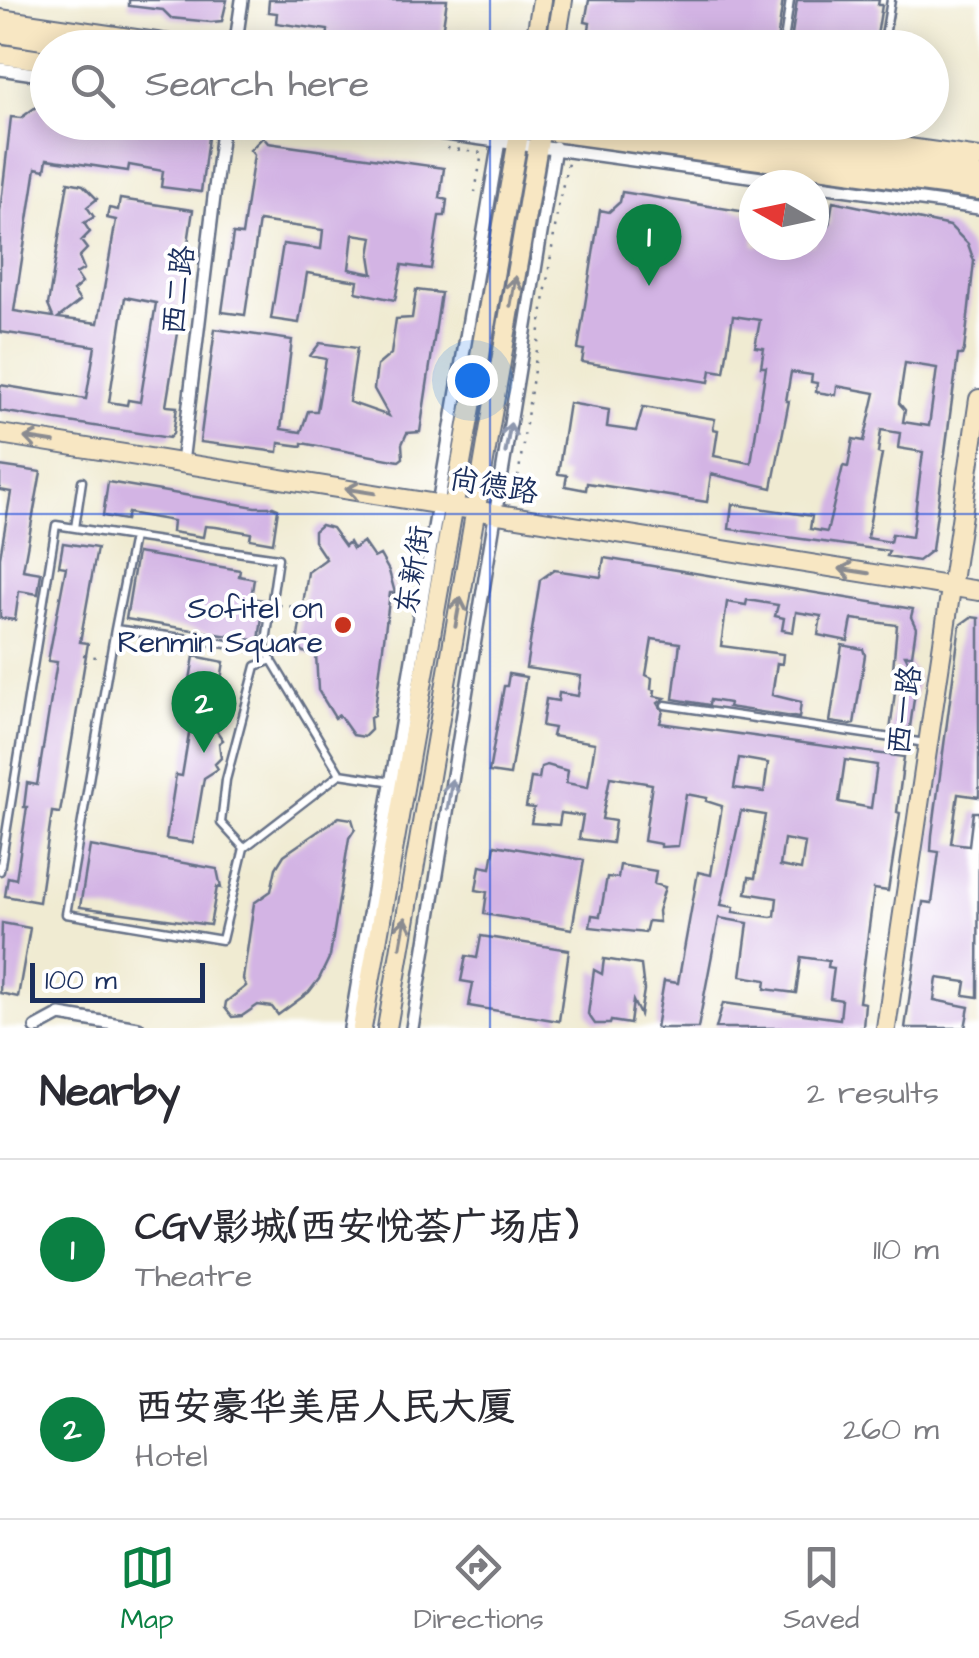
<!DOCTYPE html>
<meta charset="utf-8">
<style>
:root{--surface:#fff;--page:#f2f2f3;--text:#2b2b33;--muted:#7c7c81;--line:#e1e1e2;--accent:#0b8043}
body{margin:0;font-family:"Architects Daughter","LXGW WenKai TC",sans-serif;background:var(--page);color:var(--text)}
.compass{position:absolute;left:739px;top:170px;width:90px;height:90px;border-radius:50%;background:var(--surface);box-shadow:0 5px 25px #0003;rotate:279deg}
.scale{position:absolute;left:30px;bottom:25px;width:175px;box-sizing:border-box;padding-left:10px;border:5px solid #1b2f5e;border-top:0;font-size:28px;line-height:35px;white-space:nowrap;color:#1b2f5e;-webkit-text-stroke:8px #fff;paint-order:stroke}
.you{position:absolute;left:472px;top:380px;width:35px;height:35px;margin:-25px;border:8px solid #fff;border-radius:50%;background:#1a73e8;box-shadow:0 0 0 15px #1a73e833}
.badge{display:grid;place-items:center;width:65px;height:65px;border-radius:50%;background:var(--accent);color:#fff;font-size:32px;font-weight:700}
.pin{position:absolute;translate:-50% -82px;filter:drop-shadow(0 2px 5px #0008)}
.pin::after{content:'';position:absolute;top:52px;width:35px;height:30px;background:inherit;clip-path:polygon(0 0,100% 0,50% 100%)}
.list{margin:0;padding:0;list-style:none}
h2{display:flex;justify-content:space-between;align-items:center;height:130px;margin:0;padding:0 40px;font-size:42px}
h2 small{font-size:32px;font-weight:400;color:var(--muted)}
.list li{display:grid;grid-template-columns:65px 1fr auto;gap:30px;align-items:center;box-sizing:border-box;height:180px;padding:0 40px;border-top:2px solid var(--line)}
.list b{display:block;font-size:38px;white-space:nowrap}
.list p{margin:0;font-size:32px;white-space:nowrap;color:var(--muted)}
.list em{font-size:32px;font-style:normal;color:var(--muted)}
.icon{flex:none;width:55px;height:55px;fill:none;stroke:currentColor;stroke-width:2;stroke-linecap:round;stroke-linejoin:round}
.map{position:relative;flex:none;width:979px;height:1028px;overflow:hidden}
.search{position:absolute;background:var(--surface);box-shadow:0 5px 25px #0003;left:30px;right:30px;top:30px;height:110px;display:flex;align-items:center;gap:25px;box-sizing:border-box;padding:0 35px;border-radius:55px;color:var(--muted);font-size:38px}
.sheet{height:490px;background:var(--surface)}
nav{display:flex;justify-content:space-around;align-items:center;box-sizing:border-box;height:140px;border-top:2px solid var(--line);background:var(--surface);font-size:28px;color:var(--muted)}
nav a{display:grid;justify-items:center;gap:5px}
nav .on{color:var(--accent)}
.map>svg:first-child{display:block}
</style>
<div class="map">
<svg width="979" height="1028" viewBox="0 0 979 1028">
<rect width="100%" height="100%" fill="#fff"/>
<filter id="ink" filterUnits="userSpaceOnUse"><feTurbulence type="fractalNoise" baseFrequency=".01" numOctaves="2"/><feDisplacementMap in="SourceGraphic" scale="20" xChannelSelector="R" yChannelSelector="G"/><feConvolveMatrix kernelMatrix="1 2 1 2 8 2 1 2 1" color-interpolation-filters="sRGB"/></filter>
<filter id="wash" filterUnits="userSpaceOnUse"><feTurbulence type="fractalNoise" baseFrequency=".0048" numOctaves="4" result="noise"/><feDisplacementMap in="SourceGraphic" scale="40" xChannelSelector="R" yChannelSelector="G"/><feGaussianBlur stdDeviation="2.25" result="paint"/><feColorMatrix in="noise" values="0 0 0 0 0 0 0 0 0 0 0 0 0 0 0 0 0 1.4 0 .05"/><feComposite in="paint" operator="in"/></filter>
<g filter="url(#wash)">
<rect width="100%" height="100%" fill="#f0ebd2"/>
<g id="blocks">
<!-- building -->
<path fill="#d3b4e4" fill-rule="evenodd" d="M129,0h98l-5,21 -11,1 -40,-4 -8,-8 -34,-4z
M269,0h178l-7,46 -49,-7 -1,9 -63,-4 1,-14 -52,-7 1,-10 -9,-1z
M589,0h194l-7,48h-190l4,-25 -5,-1z
M797,0h82l-1,5h4l-7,43h-85z
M48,98v24h162l-9,70 -40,-5 2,-16 -34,-6 -1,6 -81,-12 -2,11 -9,-2 -22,143 39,6 -5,-12 20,-123 15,3 14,14 -10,8 7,10 -10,6 6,9 -9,9 6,8 -8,8 5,12 -8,5 6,9 -9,8 7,10 -22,17 40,5 18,-103 -9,-2 2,-10 9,2 2,-11 73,11 -15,99h4l-16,97 11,1 -4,27 -4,4 -169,-27v-26l86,14 9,-53 -95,-14v-120l11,-95 10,1zM125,297l31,6 -16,99 -12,-2 -1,5 -18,-3z
M263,137l5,6 176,25 -4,30 7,2 -2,16h-6l-8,53 -29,-4 -7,35 -39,-8 2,-11 -51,-8 -8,50 -28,-4 12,-75 38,5 2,-19 -64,-9 -14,94 -23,-3 11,-78 9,1 12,-80 -4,-5zM353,234l20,3 -3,18 3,19 -24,-5z
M622,192l124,20 8,5v28h60v-22l15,2 4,-24 117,25 18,18 6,17 -7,65 -3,24 -2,5h-4l-26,195 -14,11 -31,-5 2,-5 -160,-22 3,-25 80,12 -2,13 17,3 16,-66 5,1 5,-28 11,2 11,-48 -38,-7 -1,9 -20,-3 1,-9 -6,-1 1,-7 -21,-3 -5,29h3l-17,87 -61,-14 -4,28 -120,-19 -1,7 -21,-4 2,-11 -9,-1 11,-71 40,7 -2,17 29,4 7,-24 72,12 -2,10 5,1 -4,26 37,7 15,-96h-5l3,-19 -9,-1 5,-27 -27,-4 -9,56 -13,-2 -2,12 -127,-20 2,-12 -6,-1 22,-139 9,2 11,-10zM905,363l32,5 -8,58 -26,-4 2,-12 -6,-7zM881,430l19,3 -2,15 25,4 -11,85 -20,-3 -2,8 -23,-4 15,-84 -4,-1z
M416,290l25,3 -21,139 -13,1 -5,11 1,14 -4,3 -97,-18v3l-23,-3 -1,9 -78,-10 15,-113 77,11 -11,89 20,3 7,-21h9l9,-52 -16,-3 10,-13 37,5 -8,54 40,14 -15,-27 3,-23 14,-12 5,-35 16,-1z
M0,466l41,6 -18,98 18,3 -3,21 -19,-3 -4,29 -15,-2v-61l11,-65 -11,-2z
M108,482l147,25h18l5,2 -5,34 -23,-4 1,-6 -35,-6 -11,-1 -2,11 -31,-5 1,-11 -45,-8 -2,7 -23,-4z
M321,525l11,3 13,18 4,-4 4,7 10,-7 11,16 6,-3 9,16 6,22h-5l-16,123 -4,2 1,12 -7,7 -11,-2 -14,-20 -4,3 -17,-28 -2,-36 -13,-2 -6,-9 11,-71 18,-13 -12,-18v-10z
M63,543l34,5 -17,94 8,1 -28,170 -8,-1 -13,90 -34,-6 3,-19 8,2 11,-72h-3l3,-24 10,2 20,-123 -9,-1 18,-94 -7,-1z
M137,553l103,17 -1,6 15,3 -3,19 13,2 -5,41 -133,-22z
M604,558l309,51 -2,8 5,11 -4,27h-7l12,23 -8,56 -19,-3 8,-62h-5l4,-44 -45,-6 -4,22 -30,-6 3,-19 -25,-4 -3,20 -11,-2 2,-12 -9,-2 3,-11 -31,-5 -1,5 -19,-3 -6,44 62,8 -1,10 -5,-1 -5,32 29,7 -2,16 -71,-11 1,-4 -19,-3 -1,5 -36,-6 7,-56 -28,-4 -6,36 6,3 -1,11 4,1 -1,6 11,2 -7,5 5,8 -3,12 244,34 -7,55 3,1 -12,78 -14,-2 -15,113 6,1 -2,25h-147l7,-25 117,16 2,-19 -12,-2 4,-30 -6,-1 1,-6 -28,-4 -5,36 -31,-4 1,-9 -25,-4 7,-53 -29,-5 -21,110h-42l8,-47 14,2 20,-111 13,3 11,-69 -16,-5 1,-3 -21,-4 -8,52 -17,1v-3l-17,-3 8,-57 -42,-7 -8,42 13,2 -3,22 -33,-4 4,-23 -22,-3 -2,12 -28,-2 3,-15 -8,-1 5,-29 8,1 2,-12 6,-2 21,6 -2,12 22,4 7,-44 -43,-7 2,-8 -12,-2 4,-27 12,2 1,-8 19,3 3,-20 -55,-8 14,-88 14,-10 47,7zM739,758l29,5 -4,29 -30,-4zM845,760l32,5 -6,43 -32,-6zM741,811l24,4 -10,63 -6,-1 -3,16 31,5 -2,18 -4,1 -38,-5 1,-5 -13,-2zM784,839l21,4 -4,27 -21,-4z
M971,617l8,1v179l-21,-3 -7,49 18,2 4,-33h6l-1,185 -14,-2 2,-13 -29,-4 -3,22 35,7 -4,21h-60l18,-126 9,1 7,-51 -8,-1 1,-16 28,-210z
M842,645l21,4 2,6 -11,69 -3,1 -21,-3z
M194,656l30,6 -11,64 10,14 -4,3 2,15 -6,6 3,5 -14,9 -11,65 -27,-4 10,-64 6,1 8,-48 -2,-5 -5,-1z
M509,674l17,3 -16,98 -21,-3 15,-86h3z
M339,817l13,2 3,10 -6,9 -19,118 -11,23 -10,13 -31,23 -6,-8 -14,-2 -16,11 -10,1 -7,-9 1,-6 20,-16 -3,-7 11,-76 17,-12 5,-23 8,-13z
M495,845l89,15 -12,69 -88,-15 3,-22 -11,-2 4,-24 11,2z
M90,846l127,23 4,19 -4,-1 -7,38 -130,-18z
M620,865l36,6 -2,13 11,3 -7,24 1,11 -11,-1 -3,12 -55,-6 2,-12 8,1 7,-39 11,1z
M2,923l28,5 -12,69 -18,-4z
M481,936l88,14 -10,71 -90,-15 4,-23 -12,-2 5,-25 11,2z
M604,959l37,6 3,25 -4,25 -7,-14 -3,23 -19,-3 -1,3h-15l-7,-10 6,-44 8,4z"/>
</g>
</g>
<g filter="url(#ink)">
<use href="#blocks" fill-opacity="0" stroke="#667187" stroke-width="2.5"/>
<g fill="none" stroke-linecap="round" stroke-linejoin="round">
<!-- lane casing -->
<g stroke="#667187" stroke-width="11">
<path id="lane" d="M783,48l7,-48
M883,48l8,-48
M75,528l7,-47
M115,629l-49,285 156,26 22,-92 96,-74 53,8
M265,649l13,-91 -145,-21 -18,92 150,20 75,125
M665,705l261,38
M244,848l-23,-25 5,-43 30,-114 16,-6
M0,871l56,-346 77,12"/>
</g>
<!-- street casing -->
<g stroke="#667187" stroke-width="16">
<path id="street" d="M235,48l7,-48
M0,69l48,7
M359,122l620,86
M182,463l41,-341
M36,1028l24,-13 78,13
M350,1028l149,-887
M412,1028l143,-881"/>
</g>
<!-- secondary casing -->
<g stroke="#667187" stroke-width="22">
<path id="secondary" d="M0,19l197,29
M0,33l91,15
M534,48l8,-48
M555,48l8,-48
M0,54l48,7
M482,122l497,68
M607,122l372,54
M726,122l253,36
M0,434l979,157
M362,1028l159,-906
M387,1028l155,-906
M886,1028l93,-629"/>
</g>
<!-- path -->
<path stroke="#667187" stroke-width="2.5" stroke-dasharray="2.5 8" stroke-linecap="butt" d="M447,148l35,5 -7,39
M515,498l44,-297 9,-38
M279,605l23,3
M83,655l19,3"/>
<!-- lane -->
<use href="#lane" stroke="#fff" stroke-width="6"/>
<!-- street -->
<use href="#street" stroke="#fff" stroke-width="11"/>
<!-- secondary -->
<use href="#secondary" stroke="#f8e7c3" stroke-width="18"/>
</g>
<!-- one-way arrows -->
<defs><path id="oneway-shaft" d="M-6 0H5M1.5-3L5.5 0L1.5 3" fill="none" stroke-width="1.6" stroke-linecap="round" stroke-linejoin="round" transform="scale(2.5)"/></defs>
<g stroke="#8a8b90">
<use href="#oneway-shaft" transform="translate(513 291) rotate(-80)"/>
<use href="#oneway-shaft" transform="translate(39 440) rotate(-171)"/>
<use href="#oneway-shaft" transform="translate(360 491) rotate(-171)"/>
<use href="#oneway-shaft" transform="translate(854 571) rotate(-171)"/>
<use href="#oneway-shaft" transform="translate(458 612) rotate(-80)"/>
<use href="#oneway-shaft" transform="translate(403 932) rotate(-80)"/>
</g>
<g stroke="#8d97ae">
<use href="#oneway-shaft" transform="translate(508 438) rotate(-80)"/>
<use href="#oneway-shaft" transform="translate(450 794) rotate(-81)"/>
</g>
</g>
<!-- grid -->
<path fill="none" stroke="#1d4ed8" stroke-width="2.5" stroke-opacity="0.55" d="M490,0v48M490,122v906M0,514h979"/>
<!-- markers -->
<circle fill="#c8321e" stroke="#fff" stroke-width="4" cx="343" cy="625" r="10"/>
<g text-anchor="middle" stroke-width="8" stroke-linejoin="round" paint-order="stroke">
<!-- street labels -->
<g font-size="30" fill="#1b2f5e" stroke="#fff">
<text transform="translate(178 290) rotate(-83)" y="10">西二路</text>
<text transform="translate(494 485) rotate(10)" y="10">尚德路</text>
<text transform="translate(413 570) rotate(-80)" y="10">东新街</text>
<text transform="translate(904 710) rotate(-82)" y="10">西一路</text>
</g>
<!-- poi labels -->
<g font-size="30" fill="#1b2f5e" stroke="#fff" text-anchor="end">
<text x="323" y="618">Sofitel on<tspan x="323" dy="34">Renmin Square</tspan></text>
</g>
</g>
</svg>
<svg class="compass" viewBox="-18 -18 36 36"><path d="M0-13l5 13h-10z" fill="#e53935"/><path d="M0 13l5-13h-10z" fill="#7c7c81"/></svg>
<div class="scale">100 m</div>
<div class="you"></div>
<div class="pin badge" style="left:649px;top:286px">1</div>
<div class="pin badge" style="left:204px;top:753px">2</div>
<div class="search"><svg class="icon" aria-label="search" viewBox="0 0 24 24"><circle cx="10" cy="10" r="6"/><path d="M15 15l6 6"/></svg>Search here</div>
</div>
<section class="sheet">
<h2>Nearby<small>2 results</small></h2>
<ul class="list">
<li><span class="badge">1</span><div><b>CGV影城(西安悦荟广场店)</b><p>Theatre</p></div><em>110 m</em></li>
<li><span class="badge">2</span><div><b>西安豪华美居人民大厦</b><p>Hotel</p></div><em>260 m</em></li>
</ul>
</section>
<nav>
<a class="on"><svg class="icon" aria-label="map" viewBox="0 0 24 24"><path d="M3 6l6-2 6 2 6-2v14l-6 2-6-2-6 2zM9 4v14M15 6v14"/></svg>Map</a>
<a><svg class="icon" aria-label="directions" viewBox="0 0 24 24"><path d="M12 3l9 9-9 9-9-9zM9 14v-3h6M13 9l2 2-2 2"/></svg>Directions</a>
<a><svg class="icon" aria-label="saved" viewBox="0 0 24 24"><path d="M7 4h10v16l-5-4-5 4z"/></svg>Saved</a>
</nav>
